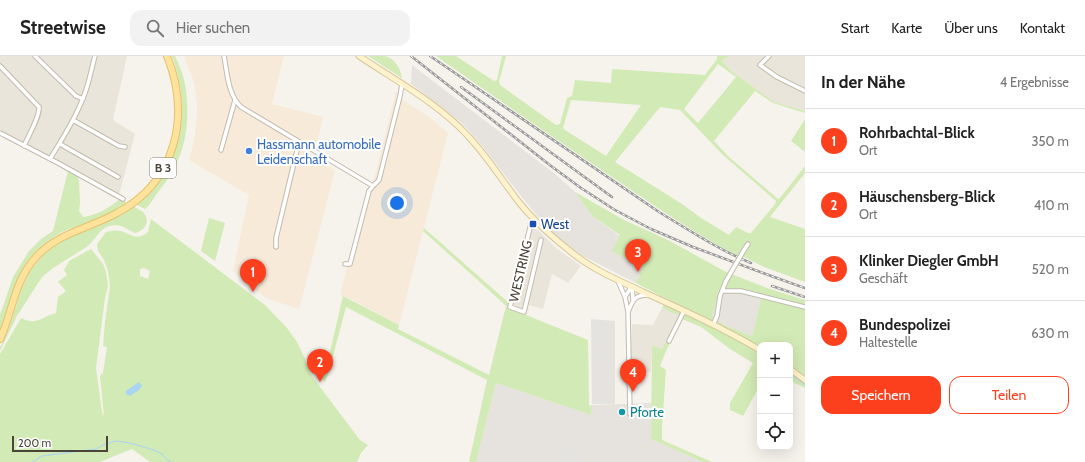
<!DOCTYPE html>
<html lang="de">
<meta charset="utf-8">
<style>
:root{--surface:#fff;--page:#f2f2f2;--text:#222;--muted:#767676;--line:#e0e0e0;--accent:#fc3f1d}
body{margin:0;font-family:Cabin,sans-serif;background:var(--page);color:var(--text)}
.controls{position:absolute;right:12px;bottom:12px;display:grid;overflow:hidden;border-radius:8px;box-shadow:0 4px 16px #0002}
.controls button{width:36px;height:36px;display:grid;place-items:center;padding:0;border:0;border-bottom:1px solid var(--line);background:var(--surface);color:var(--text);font:20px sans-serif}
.scale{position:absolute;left:12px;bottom:10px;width:96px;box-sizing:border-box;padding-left:4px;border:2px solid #4b4439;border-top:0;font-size:11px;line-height:14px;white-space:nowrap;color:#4b4439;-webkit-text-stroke:3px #fff;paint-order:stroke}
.you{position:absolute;left:397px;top:147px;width:14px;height:14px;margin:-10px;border:3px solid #fff;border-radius:50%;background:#1a73e8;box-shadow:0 0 0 6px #1a73e833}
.badge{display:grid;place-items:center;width:26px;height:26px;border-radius:50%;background:var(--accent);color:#fff;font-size:13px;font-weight:700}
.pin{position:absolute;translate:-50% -33px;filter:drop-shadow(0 1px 2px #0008)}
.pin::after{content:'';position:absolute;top:21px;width:14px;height:12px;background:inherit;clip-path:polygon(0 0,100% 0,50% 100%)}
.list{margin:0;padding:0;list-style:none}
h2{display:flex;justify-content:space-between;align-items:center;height:52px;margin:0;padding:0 16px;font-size:17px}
h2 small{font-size:13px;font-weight:400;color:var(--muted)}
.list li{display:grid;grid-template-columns:26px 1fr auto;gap:12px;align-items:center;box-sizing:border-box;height:64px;padding:0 16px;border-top:1px solid var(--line)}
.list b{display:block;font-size:15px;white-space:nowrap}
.list p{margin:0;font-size:13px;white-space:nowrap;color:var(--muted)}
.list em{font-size:13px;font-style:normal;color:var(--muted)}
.actions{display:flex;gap:8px;padding:12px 16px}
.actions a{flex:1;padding:9px 0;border:1px solid var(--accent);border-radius:12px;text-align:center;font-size:14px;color:var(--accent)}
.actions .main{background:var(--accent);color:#fff}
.icon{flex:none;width:22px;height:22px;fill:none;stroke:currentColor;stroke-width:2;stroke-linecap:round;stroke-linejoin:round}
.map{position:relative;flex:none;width:805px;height:406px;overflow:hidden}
header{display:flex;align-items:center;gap:24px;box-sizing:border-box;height:56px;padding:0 20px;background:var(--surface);border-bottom:1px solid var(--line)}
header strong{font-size:19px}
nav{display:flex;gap:22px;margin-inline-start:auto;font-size:14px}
.search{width:280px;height:36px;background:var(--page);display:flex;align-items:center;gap:10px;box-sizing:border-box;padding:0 14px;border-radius:12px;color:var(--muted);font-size:15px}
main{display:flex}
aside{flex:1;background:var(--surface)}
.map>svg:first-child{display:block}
</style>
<header>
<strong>Streetwise</strong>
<div class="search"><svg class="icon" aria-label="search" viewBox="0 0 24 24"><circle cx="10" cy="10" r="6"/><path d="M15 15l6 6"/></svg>Hier suchen</div>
<nav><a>Start</a><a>Karte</a><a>Über uns</a><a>Kontakt</a></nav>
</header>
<main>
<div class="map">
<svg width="805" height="406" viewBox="0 0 805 406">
<rect width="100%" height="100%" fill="#f6f3ec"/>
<!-- residential -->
<path fill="#eae5da" d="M0,0h127l-14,64 22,14 -16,61 -3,4 -57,-34 -59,-30z
M730,0h75v55l-31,-9 -44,-32 -8,-10z
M528,170l10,4 18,18 25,18 -13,17 -16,-9 -9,35 -14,-4 -3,10 -20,-8 3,-4z
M662,252l18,8 -18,34 -10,-5 -1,27h-21l2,-48 21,1z"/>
<!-- commercial -->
<path fill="#f7ead8" d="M184,0h100l-12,48 51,13 -7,31 -10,-7 -5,7 34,23 -36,138 -33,-11 -33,-27 16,-76 -60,-35 5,-19 2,-18 1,-20 -3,-21z
M396,35l7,9 26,17 19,16 -49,192 -48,-26 -11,-4 27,-106 6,-6z"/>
<!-- industrial -->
<path fill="#e6e2dd" d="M412,9l143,109 20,18 17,24 28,20 23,32 -7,15 -55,-28 -25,-19 -17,-18 -18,-22 -41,-53 -17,-19 -25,-20 -27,-20z
M719,235l7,2h14l21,6 -9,37 -30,-12 -10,-8z
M496,327l95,32 1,-10 59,-2v36l52,23h-227z"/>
<!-- green -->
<path fill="#d2eab5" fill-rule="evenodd" d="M172,0h3c3,7 6,13 8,20 6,21 6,53 -1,73 -5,16 -14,31 -24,43 -3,4 -9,15 -13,17l-10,-5c28,-17 47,-62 47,-94 0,-18 -4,-37 -10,-54z
M368,0c5,0 11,0 16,0 10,1 17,13 18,22z
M436,0h20l38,25 3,-1 5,-24h4l-7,26 1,3 56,40 4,-1 7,-26 5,-2 3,-16 36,3 1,-14 93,6 12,-16v-3h13l-8,4 8,10 44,32 31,9v2l-32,-10 -18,-12 -41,50 15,16 49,42 2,-1 25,-32v7l-35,44 35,12v53l-41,-15 -22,-11 -6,-1c-44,-23 -84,-51 -124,-78 -59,-40 -118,-80 -176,-121zM718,8l18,13 -14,17 -24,29 -14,-14zM571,44l70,5 -35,51 -41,-26 -2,-2zM660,51l20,3 43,45 53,46 -1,3 -24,29h-3l-12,-6 -7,8 -28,-17 -19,-14 -67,-42z
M805,63v33l-14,-11z
M68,115l9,5 2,4 1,23 -1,8 4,6c15,-2 26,-9 37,-18l6,3v2c-11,7 -23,13 -36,18 -9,3 -19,6 -28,10 -16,9 -32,22 -40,38 -11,19 -13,40 -22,60v-15l13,-38 16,-26 12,-12 12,-8z
M575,136l49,28 44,20 58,32 44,17 35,11v88l-4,-2 -11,-5v-36h-30v40l-17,31 -13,-6v-7l23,-40 -23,-14 -29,-22 -19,-8 -16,32 -6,15 6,4 -4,57v13l50,22h-9l-52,-23 1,-94 10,4 18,-33 -18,-8 5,-9 -31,-16 7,-15 -31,-17 8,-16 -28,-19zM719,235l7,2h14l21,6 -9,37 -30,-12 -10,-8z
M133,150c3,2 8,4 11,7 7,9 0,18 -9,20 -5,-2 -9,-5 -14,-7 -20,-4 -22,11 -33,20l-35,22 -11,9 -25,39 -17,35v-4l2,-3 10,-25 9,-30 8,-16 14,-18 17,-14 22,-11 18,-6 13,-6z
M209,162l16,5 -10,38 -14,-10z
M151,163l114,86 22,23 10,14 8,17 5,14 4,6 46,61 8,5 -7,8 -4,9h-207l-18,-13 -32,13h-100v-108l21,-36c16,8 20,-1 35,-5l2,-16 8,-6 -8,-9 9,-7 -3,-5 5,-9 22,-12 1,1 11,14 3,8 2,14 -3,12 -9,70 6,44 2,4 -4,-40 3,-3 4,-26 -4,-1 2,-24 5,-36 -2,-15 -4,-11 -6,-9 -1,-7 9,-12c5,-1 10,-2 14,-1 13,3 16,11 28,1zM144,212l6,3 -2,8 -8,-3v-7z
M424,172l85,75 -3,4 82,33 1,66 3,-1 -1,10 -95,-32 -20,79h-7l18,-82 -141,-73 -18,68 -3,7 -3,-3 3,-6 18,-77 56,29 -1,4 91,46 17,-69 -25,-23 -58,-52z"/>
<!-- parking -->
<path fill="#e5e3e0" d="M591,263l24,2v83h-23z
M559,389l27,6 -3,11h-28z"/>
<!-- water -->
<path fill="#a9d4f2" d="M139,326l3,4 -3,4 -9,6 -4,-2v-3z"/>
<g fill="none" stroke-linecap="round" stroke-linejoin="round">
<!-- stream -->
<path stroke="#a9d4f2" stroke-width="1" d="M793,320l12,9
M32,406l10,-6 54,-7 9,-5 11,-3 14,2 24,7 8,4 5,6 4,2"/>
<!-- minor casing -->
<g stroke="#c2bbae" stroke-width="5.5">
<path id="minor" d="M35,0l41,40 7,3
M224,0c3,16 4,39 17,51l132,79 6,-6 21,-84 2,-12
M769,0l-9,9 17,12 28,14
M0,10l39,41c1,10 -11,29 -15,39
M73,64l46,26 6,1
M0,77l6,3 52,27 65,36
M60,88l58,33
M221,94l14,-50
M50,103c12,-20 25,-39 33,-61 6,-13 8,-28 12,-42
M534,164l-3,4 -21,83 14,5 17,-72
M276,191v-9l23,-96
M744,194l4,-6
M345,208h5l19,-73 4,-5
M618,225l7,16 3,15 2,102
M632,231l1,13
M723,235h18l64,16
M625,241l5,-8 2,-2
M628,256c5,-12 6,-17 20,-17
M713,269l4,-9 3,-20 6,-15
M669,285l15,-30"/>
</g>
<!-- secondary casing -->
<g stroke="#d6c79b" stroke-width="7">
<path id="secondary" d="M359,0c36,24 80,48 109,80 19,20 33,43 50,65 15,19 33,35 52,50 21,18 48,29 73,41 40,18 80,36 117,58
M790,313l15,11"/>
</g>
<!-- primary casing -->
<g stroke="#e6c16a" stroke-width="8">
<path id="primary" d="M0,283c14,-30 13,-57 37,-83 21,-23 53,-28 80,-43 59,-31 74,-97 50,-157"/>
</g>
<!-- minor -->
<use href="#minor" stroke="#fff" stroke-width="3.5"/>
<!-- secondary -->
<use href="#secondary" stroke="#fff3cd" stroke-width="5"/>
<!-- primary -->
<use href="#primary" stroke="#ffe39c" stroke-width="6"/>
<!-- rail casing -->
<g stroke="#9a9a9a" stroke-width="2.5">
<path id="rail" d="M411,0l140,110 30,22 34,22 36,19 42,18 81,30 31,11
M430,0l229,156c30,18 60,38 92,51
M461,31l151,110
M772,230l33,11"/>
</g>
<!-- rail -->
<use href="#rail" stroke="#fff" stroke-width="1" stroke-dasharray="3" stroke-linecap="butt"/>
<!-- minor-bridge casing -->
<g stroke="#c2bbae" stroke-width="5.5" stroke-linecap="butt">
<path id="minor-bridge" d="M726,225l18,-31"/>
</g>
<!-- minor-bridge -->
<use href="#minor-bridge" stroke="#fff" stroke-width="3.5"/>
</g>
<!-- markers -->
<circle fill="#3f7fe0" stroke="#fff" stroke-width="1.5" cx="249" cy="95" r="4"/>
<rect fill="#1a4fb4" stroke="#fff" stroke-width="1.5" x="529" y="164" width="8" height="8" rx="2"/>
<circle fill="#0f9aa8" stroke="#fff" stroke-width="1.5" cx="622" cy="356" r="4"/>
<g text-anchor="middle" stroke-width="4" stroke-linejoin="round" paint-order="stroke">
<!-- shield labels -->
<rect fill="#fff" stroke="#817c74" stroke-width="1" x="150" y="102" width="26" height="20" rx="3"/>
<g font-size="12" font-weight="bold" fill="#4b4439">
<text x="163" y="116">B 3</text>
</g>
<!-- shop labels -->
<g font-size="13" fill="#366cbe" stroke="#fff" text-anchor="start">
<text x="257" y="93">Hassmann automobile<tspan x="257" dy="15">Leidenschaft</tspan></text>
</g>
<!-- transit labels -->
<g font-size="13" fill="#164399" stroke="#fff" text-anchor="start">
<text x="541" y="173">West</text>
</g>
<!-- street labels -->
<g font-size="13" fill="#4b4439" stroke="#fff">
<text transform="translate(520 215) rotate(-77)" y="5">WESTRING</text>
</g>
<!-- culture labels -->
<g font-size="13" fill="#0d838f" stroke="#fff" text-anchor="start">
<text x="630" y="361">Pforte</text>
</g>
</g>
</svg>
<div class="controls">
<button>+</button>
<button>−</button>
<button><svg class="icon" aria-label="locate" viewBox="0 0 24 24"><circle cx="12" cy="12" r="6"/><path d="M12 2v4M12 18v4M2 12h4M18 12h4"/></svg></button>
</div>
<div class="scale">200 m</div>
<div class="you"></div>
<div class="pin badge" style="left:253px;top:236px">1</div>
<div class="pin badge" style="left:320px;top:326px">2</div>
<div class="pin badge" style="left:638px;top:216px">3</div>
<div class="pin badge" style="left:633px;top:336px">4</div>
</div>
<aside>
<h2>In der Nähe<small>4 Ergebnisse</small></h2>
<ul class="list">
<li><span class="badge">1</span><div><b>Rohrbachtal-Blick</b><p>Ort</p></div><em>350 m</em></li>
<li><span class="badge">2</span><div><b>Häuschensberg-Blick</b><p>Ort</p></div><em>410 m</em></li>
<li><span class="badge">3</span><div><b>Klinker Diegler GmbH</b><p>Geschäft</p></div><em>520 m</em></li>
<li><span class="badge">4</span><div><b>Bundespolizei</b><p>Haltestelle</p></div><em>630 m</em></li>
</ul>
<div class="actions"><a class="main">Speichern</a><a>Teilen</a></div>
</aside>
</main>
